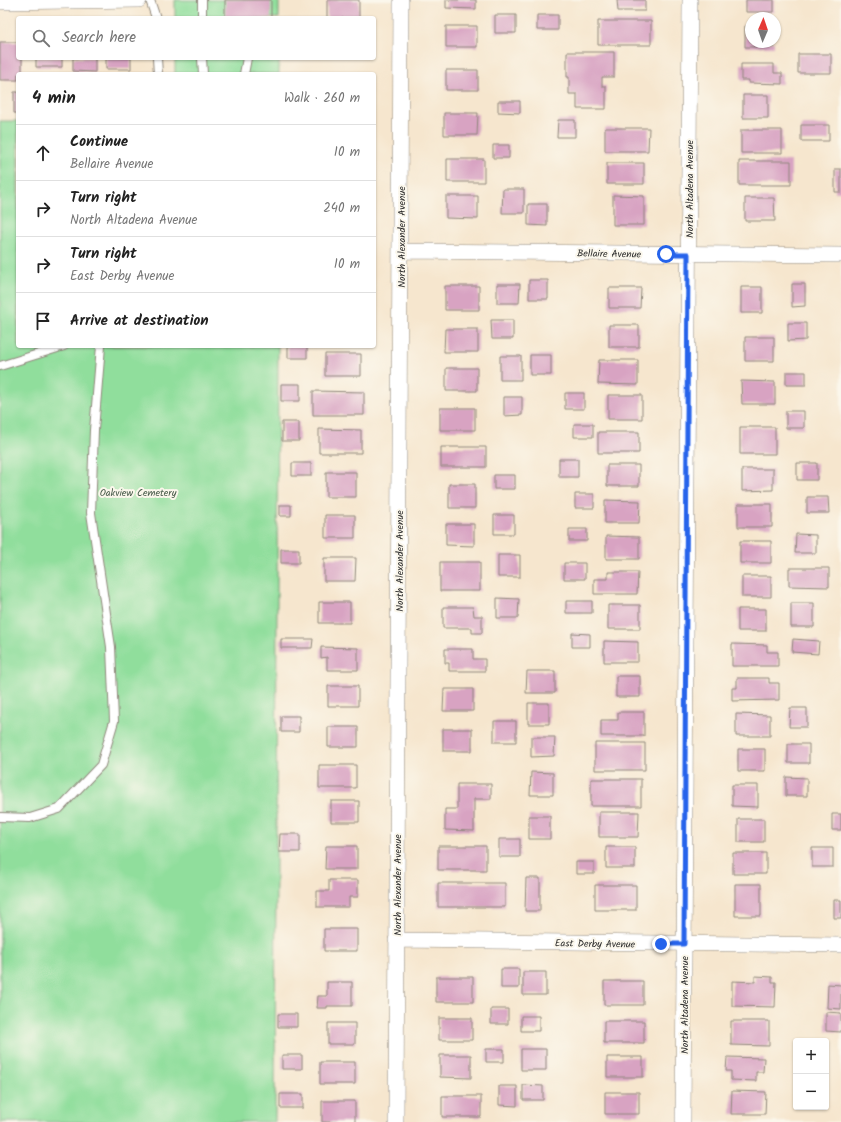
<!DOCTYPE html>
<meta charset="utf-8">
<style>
:root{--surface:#fff;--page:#f6f6f6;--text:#222;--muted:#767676;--line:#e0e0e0}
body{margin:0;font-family:Kalam,sans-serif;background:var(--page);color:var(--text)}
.controls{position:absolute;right:12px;bottom:12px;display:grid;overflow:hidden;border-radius:4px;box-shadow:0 1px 3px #0004}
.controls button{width:36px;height:36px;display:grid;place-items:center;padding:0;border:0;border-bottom:1px solid var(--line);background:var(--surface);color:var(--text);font:20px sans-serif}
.compass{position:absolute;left:745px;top:12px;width:36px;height:36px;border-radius:50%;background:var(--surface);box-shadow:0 1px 3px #0004;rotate:2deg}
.stop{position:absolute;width:12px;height:12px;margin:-9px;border:3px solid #2563eb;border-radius:50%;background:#fff}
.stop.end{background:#2563eb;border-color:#fff;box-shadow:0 1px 4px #0008}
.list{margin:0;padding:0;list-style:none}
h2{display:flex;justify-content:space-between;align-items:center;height:52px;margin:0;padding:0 16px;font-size:17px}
h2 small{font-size:13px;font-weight:400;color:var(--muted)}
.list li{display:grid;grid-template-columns:26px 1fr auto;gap:12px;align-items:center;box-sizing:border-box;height:56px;padding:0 16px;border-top:1px solid var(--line)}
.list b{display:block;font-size:15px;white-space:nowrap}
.list p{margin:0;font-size:13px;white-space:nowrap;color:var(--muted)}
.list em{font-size:13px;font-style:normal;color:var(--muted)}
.icon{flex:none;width:22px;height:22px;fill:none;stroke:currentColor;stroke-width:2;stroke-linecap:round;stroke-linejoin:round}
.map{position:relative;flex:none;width:841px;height:1122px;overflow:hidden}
.search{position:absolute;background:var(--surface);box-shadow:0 1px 3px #0004;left:16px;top:16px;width:360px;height:44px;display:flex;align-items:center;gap:10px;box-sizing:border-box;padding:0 14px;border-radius:4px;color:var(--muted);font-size:15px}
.panel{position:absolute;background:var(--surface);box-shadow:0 1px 3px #0004;left:16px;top:72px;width:360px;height:276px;border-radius:4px}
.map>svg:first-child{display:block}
</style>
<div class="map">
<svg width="841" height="1122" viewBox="0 0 841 1122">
<rect width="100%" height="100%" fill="#fbf7ec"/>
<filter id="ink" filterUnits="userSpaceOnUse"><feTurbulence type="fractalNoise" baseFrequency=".025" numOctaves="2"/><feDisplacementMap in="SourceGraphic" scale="8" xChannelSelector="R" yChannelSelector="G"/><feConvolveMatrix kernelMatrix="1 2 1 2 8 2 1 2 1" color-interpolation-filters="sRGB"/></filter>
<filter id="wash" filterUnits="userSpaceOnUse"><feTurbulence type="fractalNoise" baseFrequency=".012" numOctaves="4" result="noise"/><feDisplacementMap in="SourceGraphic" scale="16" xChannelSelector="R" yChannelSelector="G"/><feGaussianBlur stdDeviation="0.9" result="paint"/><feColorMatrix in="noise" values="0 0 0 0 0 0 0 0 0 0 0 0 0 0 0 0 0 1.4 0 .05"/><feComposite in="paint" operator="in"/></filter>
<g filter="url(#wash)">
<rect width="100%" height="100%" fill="#f6e6ce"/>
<!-- green -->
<path fill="#90de9c" stroke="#5e8464" d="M175,0h104v18h-104z
M175,58h104v16h-104z
M0,121h18v225h260l-3,776h-275z"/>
<g id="blocks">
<!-- building -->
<path fill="#d8a3c2" d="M225,0h46v18h-46z
M327,0h32v18h-32z
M446,0h30v9l-30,-1z
M617,0h28v11h-27z
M746,0h28v12h-28z
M495,15h21v18h-21z
M537,15h21v15h-21z
M598,21h53v24h-53z
M446,26h31v21h-31z
M745,26h6v16h23v5h-29z
M0,42h18v16h4v16h-4v6h-18z
M567,52h47v25h-12v9h4v23h-29v-15h-8v-17h-2z
M798,54h33v19h-33z
M36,58h26v9h-26z
M73,58h22v14l-22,-1z
M106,58h25v11h-25z
M741,64h33v9h8v11l-33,-1v-3h-8z
M446,70h32v20h-32z
M14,92h4v21h-4z
M743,95h25v23h-25z
M498,101h22v12l-22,-1z
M444,113h34l-1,22h-33z
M558,120h17v17h-18z
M801,125h28v16h-28z
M605,128h44l-1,23h-43z
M741,130h41v23h-41z
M493,145h16v13h-16z
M447,159h37v23h-37z
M739,161h52v24h-52z
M607,163h37v21h-37z
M835,169h6v23h-6z
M503,189h21v24h-22z
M613,195l31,1v29h-31z
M446,196h32v23l-32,-1z
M745,198h29l1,23h-30z
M528,204h19v22l-19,-1z
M529,280h19v19h-19z
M497,284h23l-1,19h-22z
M792,284h13v22l-13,1z
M445,286h34v24h-34z
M741,287h21v26h-21z
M609,288h32l-1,20h-31z
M491,320h22v19h-21z
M788,323h18v17l-18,1z
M609,325h30v22h-30z
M445,329h33v23h-34z
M745,337h29v24h-29z
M288,346h19v12h-19z
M325,354h36v22h-36z
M530,355h21v20h-21z
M500,356h21v24h-21z
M599,360h39v25l-40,-1z
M446,368h31v23h-31z
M786,372h20v13h-20z
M741,381l34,1v22h-33z
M281,384h19v17h-19z
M313,391l51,1v23h-51z
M565,393h19v16h-19z
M608,395h34v24h-34z
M504,397h18v18l-18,1z
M440,408h35v22h-35z
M786,411h18v17h-18z
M282,422h17v19h-17z
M574,424h19v13h-19z
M740,427h35v27h-35z
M319,429l42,1v23h-42z
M598,432h41v21h-41z
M441,447h45v20h-45z
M559,459h19v18h-19z
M292,463h19v13h-19z
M797,463h20v17h-20z
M607,465h32v21h-32z
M742,469h31v21l-31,1z
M326,472h30v25h-30z
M494,475h21v14h-21z
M449,484h26v24h-26z
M575,494h19v14h-19z
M807,497h21l1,16h-22z
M605,500l35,1 -1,22h-34z
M738,504h34v23h-34z
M280,505h11v11h-11z
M325,515h30v23h-30z
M494,515h20v19h-20z
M446,524h28v22l-28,-1z
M569,529h18v12h-18z
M796,534l20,1v18h-21z
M606,536l33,1v22h-33z
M740,541h31v22h-31z
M281,549h18v14h-18z
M498,555h22v22h-22z
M324,558h32l-1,23h-31z
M440,562h40v29h-40z
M564,563h21v16h-21z
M789,568h40v19l-40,-1z
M608,572h30l-1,22h-43v-15h14z
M742,576h29v21h-29z
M497,598l22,1 -1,19h-21z
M566,601h26v12h-26z
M319,602h31v21h-31z
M791,603h23v24h-23z
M608,605h32v24h-32z
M443,607h30l1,9h8v17h-10v-5h-29z
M738,609h28v22h-28z
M572,633l18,1v13h-18z
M281,639h32l-1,9h-31z
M793,639l26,2 -1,13 -26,-2z
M604,641l34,1v20h-34z
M732,644l35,1v7h11v14h-46z
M321,647l37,1v22h-31v-13l-6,1z
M445,649h28v10h12v12h-36v-8h-4z
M527,671h28v22h-29z
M616,676h24v21h-24z
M737,678h32v5h10v17l-47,1v-13h5z
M328,686h30v20h-30z
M444,689h29v22h-30z
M528,703h21v21h-21z
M790,708h17v19h-18z
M618,712h26v24h-43v-16h17z
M736,714l34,1v21h-34z
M281,716h18v16h-18z
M494,721h22v21h-22z
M328,727h30v20h-30z
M443,729h29v22h-29z
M531,737h24l-1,19 -23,1z
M595,743h50v27h-50z
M788,744h21v19h-21z
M738,749h27v22h-27z
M319,765h37v23h-37z
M531,772l22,1v22h-23z
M786,777l21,1v18h-21z
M591,779h50v27h-50z
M457,784h34v15h-17v32l-29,-1v-21h12z
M732,785h26v22l-26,-1z
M331,801h28v21h-28z
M599,812h40l-1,25h-39z
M832,814h9v16h-9z
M529,816h21v23h-21z
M738,819h26v23h-26z
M280,834h20v18h-21z
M499,839h21v18h-21z
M326,846h31v23h-32z
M438,846h48v24h-48z
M606,847h29v21h-29z
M812,848h21v19h-21z
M733,853h33v21h-33z
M576,862h18v12h-18z
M526,878h14v33h-15z
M329,880h29v17h-9v10h-32v-16h12z
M438,883h67v24h-67z
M735,884h26v32h-26z
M595,885h41v25h-41z
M834,900h7v18h-7z
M324,929h33v22h-33z
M501,969h18v19h-18z
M523,972h23v23h-23z
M755,976l17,1v5h4l-1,25 -43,-1v-25l23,1z
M436,977h37v25h-37z
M604,981h39v24h-39z
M327,982h25v24h-25v2h-10l1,-12h9z
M828,984l13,1v24l-14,-1z
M491,1009h17v15h-17z
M826,1012l15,1v19l-15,-1z
M278,1014h19v13h-19z
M521,1016h18v15h-18z
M439,1018h33v22h-33z
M604,1021h40v22h-40z
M731,1021h38v25l-38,-1z
M328,1023h27v21h-27z
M486,1049h18v13h-18z
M521,1049h25v21h-25z
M282,1055h20v14h-20z
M440,1055h31v23l-31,-1z
M607,1057h36v20h-36z
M727,1057l37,1 -1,14h-7v9l-25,-1v-9h-5z
M320,1062h35v22h-35z
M523,1085l20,1v14h-20z
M499,1086h18v20l-18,-1z
M732,1091l34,1 -1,22h-34z
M605,1092h34v22h-34z
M280,1094h23v14h-23z
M442,1096h39v21h-39z
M322,1101h33v21h-33z"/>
</g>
</g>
<g filter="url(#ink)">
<use href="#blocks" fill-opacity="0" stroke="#90887c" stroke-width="1"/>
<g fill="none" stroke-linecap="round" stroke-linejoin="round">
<!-- lane casing -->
<g stroke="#90887c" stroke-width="10">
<path id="lane" d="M150,0l6,18
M202,0v18
M157,58l1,16
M202,58l1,16
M244,74l3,-16
M0,366l64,-20
M0,817l30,1 29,-9 42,-44 13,-44 -3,-74 -20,-134 3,-83 7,-84"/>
</g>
<!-- street casing -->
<g stroke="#90887c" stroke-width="16">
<path id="street" d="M0,2l139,-2
M401,251l440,4
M396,940l445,5
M396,1122l5,-1122
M683,1122l7,-1122"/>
</g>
<!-- lane -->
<use href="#lane" stroke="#fff" stroke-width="8"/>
<!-- street -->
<use href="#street" stroke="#fff" stroke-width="15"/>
</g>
</g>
<g fill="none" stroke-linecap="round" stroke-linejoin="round" filter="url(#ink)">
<!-- route -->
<path stroke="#2563eb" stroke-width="5" d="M661,944h23l4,-690h-22"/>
</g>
<g text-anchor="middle" stroke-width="4" stroke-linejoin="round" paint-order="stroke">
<!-- street labels -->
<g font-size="10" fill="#2b2b2b" stroke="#fbf7ec">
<text transform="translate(689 189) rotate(-90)" y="4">North Altadena Avenue</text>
<text transform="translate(401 237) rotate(-90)" y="4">North Alexander Avenue</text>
<text transform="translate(609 253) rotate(1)" y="4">Bellaire Avenue</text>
<text transform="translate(399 561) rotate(-90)" y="4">North Alexander Avenue</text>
<text transform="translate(397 885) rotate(-90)" y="4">North Alexander Avenue</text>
<text transform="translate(595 943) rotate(1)" y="4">East Derby Avenue</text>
<text transform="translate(684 1005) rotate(-90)" y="4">North Altadena Avenue</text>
</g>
<!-- park labels -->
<g font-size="10" fill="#445847" stroke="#fbf7ec">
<text x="138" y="496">Oakview Cemetery</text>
</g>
</g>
</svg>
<div class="controls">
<button>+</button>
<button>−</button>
</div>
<svg class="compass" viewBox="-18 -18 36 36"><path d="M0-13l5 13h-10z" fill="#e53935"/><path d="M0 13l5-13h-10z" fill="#767676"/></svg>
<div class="stop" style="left:666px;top:254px"></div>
<div class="stop end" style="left:661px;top:944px"></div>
<div class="search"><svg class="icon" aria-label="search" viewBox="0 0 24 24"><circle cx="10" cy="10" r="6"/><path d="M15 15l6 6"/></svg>Search here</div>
<section class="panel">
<h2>4 min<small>Walk · 260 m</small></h2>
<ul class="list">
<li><svg class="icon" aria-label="ahead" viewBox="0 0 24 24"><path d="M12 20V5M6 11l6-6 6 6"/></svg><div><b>Continue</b><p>Bellaire Avenue</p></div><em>10 m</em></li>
<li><svg class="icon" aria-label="right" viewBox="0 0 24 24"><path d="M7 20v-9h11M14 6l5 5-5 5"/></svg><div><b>Turn right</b><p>North Altadena Avenue</p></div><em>240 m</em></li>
<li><svg class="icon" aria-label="right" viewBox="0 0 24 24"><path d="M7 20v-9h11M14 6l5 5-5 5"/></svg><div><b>Turn right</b><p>East Derby Avenue</p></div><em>10 m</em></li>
<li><svg class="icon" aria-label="arrive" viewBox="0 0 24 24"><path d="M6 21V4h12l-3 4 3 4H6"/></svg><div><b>Arrive at destination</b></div></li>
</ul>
</section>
</div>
